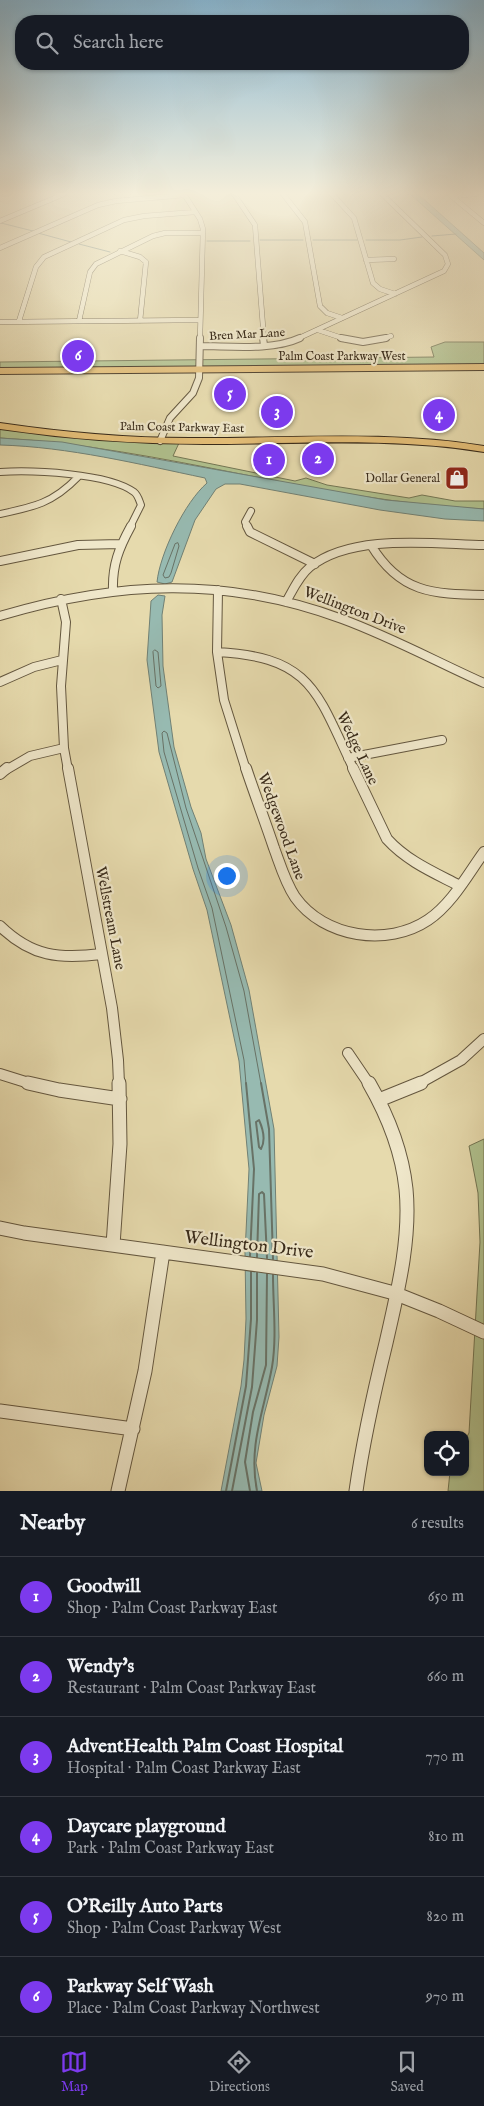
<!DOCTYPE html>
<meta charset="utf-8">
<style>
:root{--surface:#171b24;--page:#242831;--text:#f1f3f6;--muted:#9ea1a6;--line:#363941;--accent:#7c3aed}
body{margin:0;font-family:"IM FELL English",serif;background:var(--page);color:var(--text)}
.controls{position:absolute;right:15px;bottom:15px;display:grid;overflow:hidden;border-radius:10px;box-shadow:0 1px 4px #0004}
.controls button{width:45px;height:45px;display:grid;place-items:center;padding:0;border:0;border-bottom:1px solid var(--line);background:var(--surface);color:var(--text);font:25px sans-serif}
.you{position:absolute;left:226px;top:875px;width:18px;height:18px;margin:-12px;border:4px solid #fff;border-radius:50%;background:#1a73e8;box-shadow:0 0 0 8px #1a73e833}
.badge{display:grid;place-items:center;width:32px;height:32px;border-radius:50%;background:var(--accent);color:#fff;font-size:16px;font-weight:700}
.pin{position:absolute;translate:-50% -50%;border:2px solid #fff;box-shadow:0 1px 5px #0006}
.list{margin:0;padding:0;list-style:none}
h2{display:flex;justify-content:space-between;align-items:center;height:65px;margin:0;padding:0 20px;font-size:21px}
h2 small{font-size:16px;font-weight:400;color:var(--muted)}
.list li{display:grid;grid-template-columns:32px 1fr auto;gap:15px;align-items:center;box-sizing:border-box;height:80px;padding:0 20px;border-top:1px solid var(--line)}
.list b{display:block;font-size:19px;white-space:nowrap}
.list p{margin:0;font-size:16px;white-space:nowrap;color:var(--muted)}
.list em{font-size:16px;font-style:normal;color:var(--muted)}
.icon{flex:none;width:28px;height:28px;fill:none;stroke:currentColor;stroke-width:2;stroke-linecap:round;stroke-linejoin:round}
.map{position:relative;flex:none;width:484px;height:1491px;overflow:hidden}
.search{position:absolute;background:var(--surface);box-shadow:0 1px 4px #0004;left:15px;right:15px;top:15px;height:55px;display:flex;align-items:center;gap:12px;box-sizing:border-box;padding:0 18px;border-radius:20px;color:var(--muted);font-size:19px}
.sheet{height:545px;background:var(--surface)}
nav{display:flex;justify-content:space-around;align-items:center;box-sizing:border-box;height:70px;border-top:1px solid var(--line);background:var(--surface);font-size:14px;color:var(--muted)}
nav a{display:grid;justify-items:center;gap:2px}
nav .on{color:var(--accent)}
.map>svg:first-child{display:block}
</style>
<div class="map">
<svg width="484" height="1491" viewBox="0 0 484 1491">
<rect width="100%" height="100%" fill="#e6daad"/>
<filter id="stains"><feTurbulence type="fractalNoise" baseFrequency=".004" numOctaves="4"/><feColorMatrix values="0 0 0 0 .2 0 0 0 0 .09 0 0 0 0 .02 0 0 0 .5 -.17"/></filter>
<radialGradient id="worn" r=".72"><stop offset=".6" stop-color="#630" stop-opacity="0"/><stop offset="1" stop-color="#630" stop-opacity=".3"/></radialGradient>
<!-- green -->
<path fill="#b0c18e" stroke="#747654" d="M445,342h39v24l-484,4v-8l434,-5 -3,-10z
M0,428l179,15 -6,13 122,25 11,-3 21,7 82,13 13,-3 33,6h29v8c-163,-7 -321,-62 -484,-71z
M484,1139v352h-36l2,-19h15v-32l4,-7 11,-191 -2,-49 -9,-47z"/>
<!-- water -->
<path fill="#97bab1" stroke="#718175" d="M410,194h8l66,59v7z
M0,438l62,4 324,58 98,9v12l-39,-2 -65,-9 -140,-26h-15l-9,5 -21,31 -23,62 -7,2 -8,-2c3,-29 28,-80 50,-99l-2,-5c-67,-14 -136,-31 -205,-33z
M158,595l7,1 -3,19 1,51 11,81 17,60 10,26 5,26 25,66 18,65 25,139 5,208 -2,29 -13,49 -8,48 6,28h-41l20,-105 3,-26 2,-41 -1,-66 4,-84 -10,-108 -32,-151 -14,-41 -34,-117 -12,-92 4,-59z"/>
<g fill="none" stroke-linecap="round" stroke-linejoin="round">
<!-- shore-far1 -->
<path stroke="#687266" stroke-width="1" d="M178,543l1,3 -8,27 -2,4 -4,1 -2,-3 12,-31z
M155,650l3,2 3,34 -3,2 -2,-2 -3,-34z
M246,1084l-2,-24 -32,-152 -14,-40 -34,-116 -2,-19 2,-2 3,2 19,75 40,119 18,64 17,93"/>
<!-- shore -->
<path stroke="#687266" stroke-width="2" d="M246,1083l8,86 -4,87
M261,1083l8,46 4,130
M259,1120c4,9 7,20 2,29l-2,-2 -3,-25z
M257,1257l2,-63 3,-2 2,2 3,64
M226,1491l20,-105 5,-67v-47
M232,1491l20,-104 5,-67v-47
M250,1491l-5,-29 8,-50 13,-47 1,-91
M257,1491c-9,-46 7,-80 15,-124 5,-30 1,-62 1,-92"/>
<!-- stream -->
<path stroke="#718175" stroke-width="1" d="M1,223l32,8
M38,233l33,9
M432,236l24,-2
M260,240h43
M313,240h44
M366,240h34l22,-3
M207,241h43
M79,244l31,8"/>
<!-- minor-far4 casing -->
<g stroke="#64573f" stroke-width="5.5">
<path id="minor-far4" d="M184,194l16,25 3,10 -3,110
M234,194l21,31 9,114
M283,194l22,28 15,84 7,7 15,5
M332,194l22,24 19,65 7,6 15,5
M449,194l35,29
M452,196l24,-2
M0,221l64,-27
M0,248l98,-43 18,-4 69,-6
M120,251l20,6 6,5 -6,59
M366,260l28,-1
M19,321l17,-54 8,-10 80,-37 20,-4 51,-4
M79,321l11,-49 6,-8 57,-28 12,-3h38
M0,322l200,-2
M318,330l27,9
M297,339l147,-68 4,-7 -3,-9 -63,-61
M382,339l9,-3"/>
</g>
<!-- minor-far3 casing -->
<g stroke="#64573f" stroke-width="8">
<path id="minor-far3" d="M263,338l1,7
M341,338l22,4 23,-4
M200,346c30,0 72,5 100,-8
M160,441l10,-23 23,-25 6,-15 1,-40
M0,472c32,-2 108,1 134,20 4,3 5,8 7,13l-11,22
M0,514c34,-7 53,-11 78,-37
M247,527l-2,-5 6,-11"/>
</g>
<!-- minor-far2 casing -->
<g stroke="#64573f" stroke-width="10">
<path id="minor-far2" d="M247,526l3,6 65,32
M371,545c29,48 61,49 113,50
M0,561l78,-16 42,-1
M218,590l-1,62 7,48 22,70
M113,591c-1,-26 6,-43 18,-65
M61,599l5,23 -5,64 3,62 4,22
M286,602c7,-12 13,-26 24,-35 42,-34 123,-23 174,-22
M0,616c117,-35 226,-40 342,3 49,18 95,43 142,64
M217,652c96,5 100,41 137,118
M0,682l34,-15 28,-7
M348,758l94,-18
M6,770l24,-14 34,-8"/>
</g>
<!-- minor-far1 casing -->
<g stroke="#64573f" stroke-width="12">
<path id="minor-far1" d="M68,768l44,240 6,52 1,24
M246,768c9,27 19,53 28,80 6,16 11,34 21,49 29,41 93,50 133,23 24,-16 40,-46 56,-68
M353,768l34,71c20,22 46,33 71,46
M0,774l7,-6
M0,926c32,31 59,33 102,28
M348,1053l21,31
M0,1074l32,10
M418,1084l43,-24 23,-21"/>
</g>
<!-- minor casing -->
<g stroke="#64573f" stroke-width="15">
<path id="minor" d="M28,1083l31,7 61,9
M379,1100l42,-17
M0,1228l24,5 299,41 71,19 45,18 45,21
M113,1245l7,-101 -1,-61
M0,1411l133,18
M118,1491l27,-120 18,-119
M356,1491c7,-50 18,-99 30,-148 11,-49 25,-103 20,-154 -4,-38 -18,-73 -37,-106"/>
</g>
<!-- primary casing -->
<g stroke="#392b1a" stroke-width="2">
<path id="primary" d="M484,364v6l-484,4v-6z
M0,423c68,10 136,16 204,15 94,0 187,-7 280,8v6c-93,-15 -186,-8 -280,-8 -68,0 -136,-5 -204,-15z"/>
</g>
<!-- minor-far4 -->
<use href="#minor-far4" stroke="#efe7ca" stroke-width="4.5"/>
<!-- minor-far3 -->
<use href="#minor-far3" stroke="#efe7ca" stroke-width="6"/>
<!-- minor-far2 -->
<use href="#minor-far2" stroke="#efe7ca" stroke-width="8"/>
<!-- minor-far1 -->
<use href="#minor-far1" stroke="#efe7ca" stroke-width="10"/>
<!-- minor -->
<use href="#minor" stroke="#efe7ca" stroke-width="13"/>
<!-- primary -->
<use href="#primary" fill="#e3bd76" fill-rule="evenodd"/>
</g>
<!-- sky -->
<linearGradient id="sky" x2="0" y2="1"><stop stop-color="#87b6d2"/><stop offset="0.48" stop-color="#f4eeda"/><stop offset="1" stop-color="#f4eeda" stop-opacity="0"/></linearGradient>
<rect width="484" height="403" fill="url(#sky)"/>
<!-- icons -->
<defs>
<g id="shop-square" transform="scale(1.25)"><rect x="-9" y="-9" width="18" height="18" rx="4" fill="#8f2418" stroke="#efe7ca"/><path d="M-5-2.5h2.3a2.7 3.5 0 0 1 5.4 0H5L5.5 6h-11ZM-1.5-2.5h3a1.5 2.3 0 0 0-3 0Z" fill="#fff"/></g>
</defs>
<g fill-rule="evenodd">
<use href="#shop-square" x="457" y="478"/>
</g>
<g text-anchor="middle" stroke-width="4.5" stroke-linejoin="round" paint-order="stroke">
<!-- far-street labels -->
<g font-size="12" fill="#392b1a" stroke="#efe7ca">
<text transform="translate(247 334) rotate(-3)" y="4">Bren Mar Lane</text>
<text x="342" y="360">Palm Coast Parkway West</text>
<text transform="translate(182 427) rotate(1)" y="4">Palm Coast Parkway East</text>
</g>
<!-- far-poi labels -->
<g font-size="12" fill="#392b1a" stroke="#efe7ca" text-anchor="end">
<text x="440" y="482">Dollar General</text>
</g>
<!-- street labels -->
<g font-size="15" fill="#392b1a" stroke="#efe7ca">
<text transform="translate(355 610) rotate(21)" y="5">Wellington Drive</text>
<text transform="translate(358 748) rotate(65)" y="5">Wedge Lane</text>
<text transform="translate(282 826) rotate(70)" y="5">Wedgewood Lane</text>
<text transform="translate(111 918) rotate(79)" y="5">Wellstream Lane</text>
</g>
<!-- near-street labels -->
<g font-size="18" fill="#392b1a" stroke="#efe7ca">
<text transform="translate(249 1244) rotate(7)" y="6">Wellington Drive</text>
</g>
</g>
<rect width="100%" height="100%" filter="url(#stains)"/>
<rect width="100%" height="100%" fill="url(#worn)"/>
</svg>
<div class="controls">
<button><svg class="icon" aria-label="locate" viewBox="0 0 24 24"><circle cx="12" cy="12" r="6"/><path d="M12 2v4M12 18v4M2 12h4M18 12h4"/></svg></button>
</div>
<div class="you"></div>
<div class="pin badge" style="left:269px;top:460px">1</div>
<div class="pin badge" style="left:318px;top:459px">2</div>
<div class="pin badge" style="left:277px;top:412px">3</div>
<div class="pin badge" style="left:439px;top:415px">4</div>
<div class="pin badge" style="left:230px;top:394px">5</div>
<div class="pin badge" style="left:78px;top:356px">6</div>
<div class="search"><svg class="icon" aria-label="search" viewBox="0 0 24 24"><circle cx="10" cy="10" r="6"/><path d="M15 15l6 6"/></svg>Search here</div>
</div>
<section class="sheet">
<h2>Nearby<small>6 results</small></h2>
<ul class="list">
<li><span class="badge">1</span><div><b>Goodwill</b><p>Shop · Palm Coast Parkway East</p></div><em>650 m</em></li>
<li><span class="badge">2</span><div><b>Wendy's</b><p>Restaurant · Palm Coast Parkway East</p></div><em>660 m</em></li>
<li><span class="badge">3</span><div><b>AdventHealth Palm Coast Hospital</b><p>Hospital · Palm Coast Parkway East</p></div><em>770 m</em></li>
<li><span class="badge">4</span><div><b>Daycare playground</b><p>Park · Palm Coast Parkway East</p></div><em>810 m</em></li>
<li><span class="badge">5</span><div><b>O'Reilly Auto Parts</b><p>Shop · Palm Coast Parkway West</p></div><em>820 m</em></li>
<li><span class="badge">6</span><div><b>Parkway Self Wash</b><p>Place · Palm Coast Parkway Northwest</p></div><em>970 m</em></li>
</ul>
</section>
<nav>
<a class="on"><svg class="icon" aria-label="map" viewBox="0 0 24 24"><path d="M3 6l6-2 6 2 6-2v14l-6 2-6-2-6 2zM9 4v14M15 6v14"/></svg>Map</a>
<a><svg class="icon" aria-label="directions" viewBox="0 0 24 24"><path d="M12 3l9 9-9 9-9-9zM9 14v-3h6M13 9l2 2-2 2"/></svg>Directions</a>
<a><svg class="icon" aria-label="saved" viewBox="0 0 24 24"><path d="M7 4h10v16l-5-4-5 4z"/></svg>Saved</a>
</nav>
